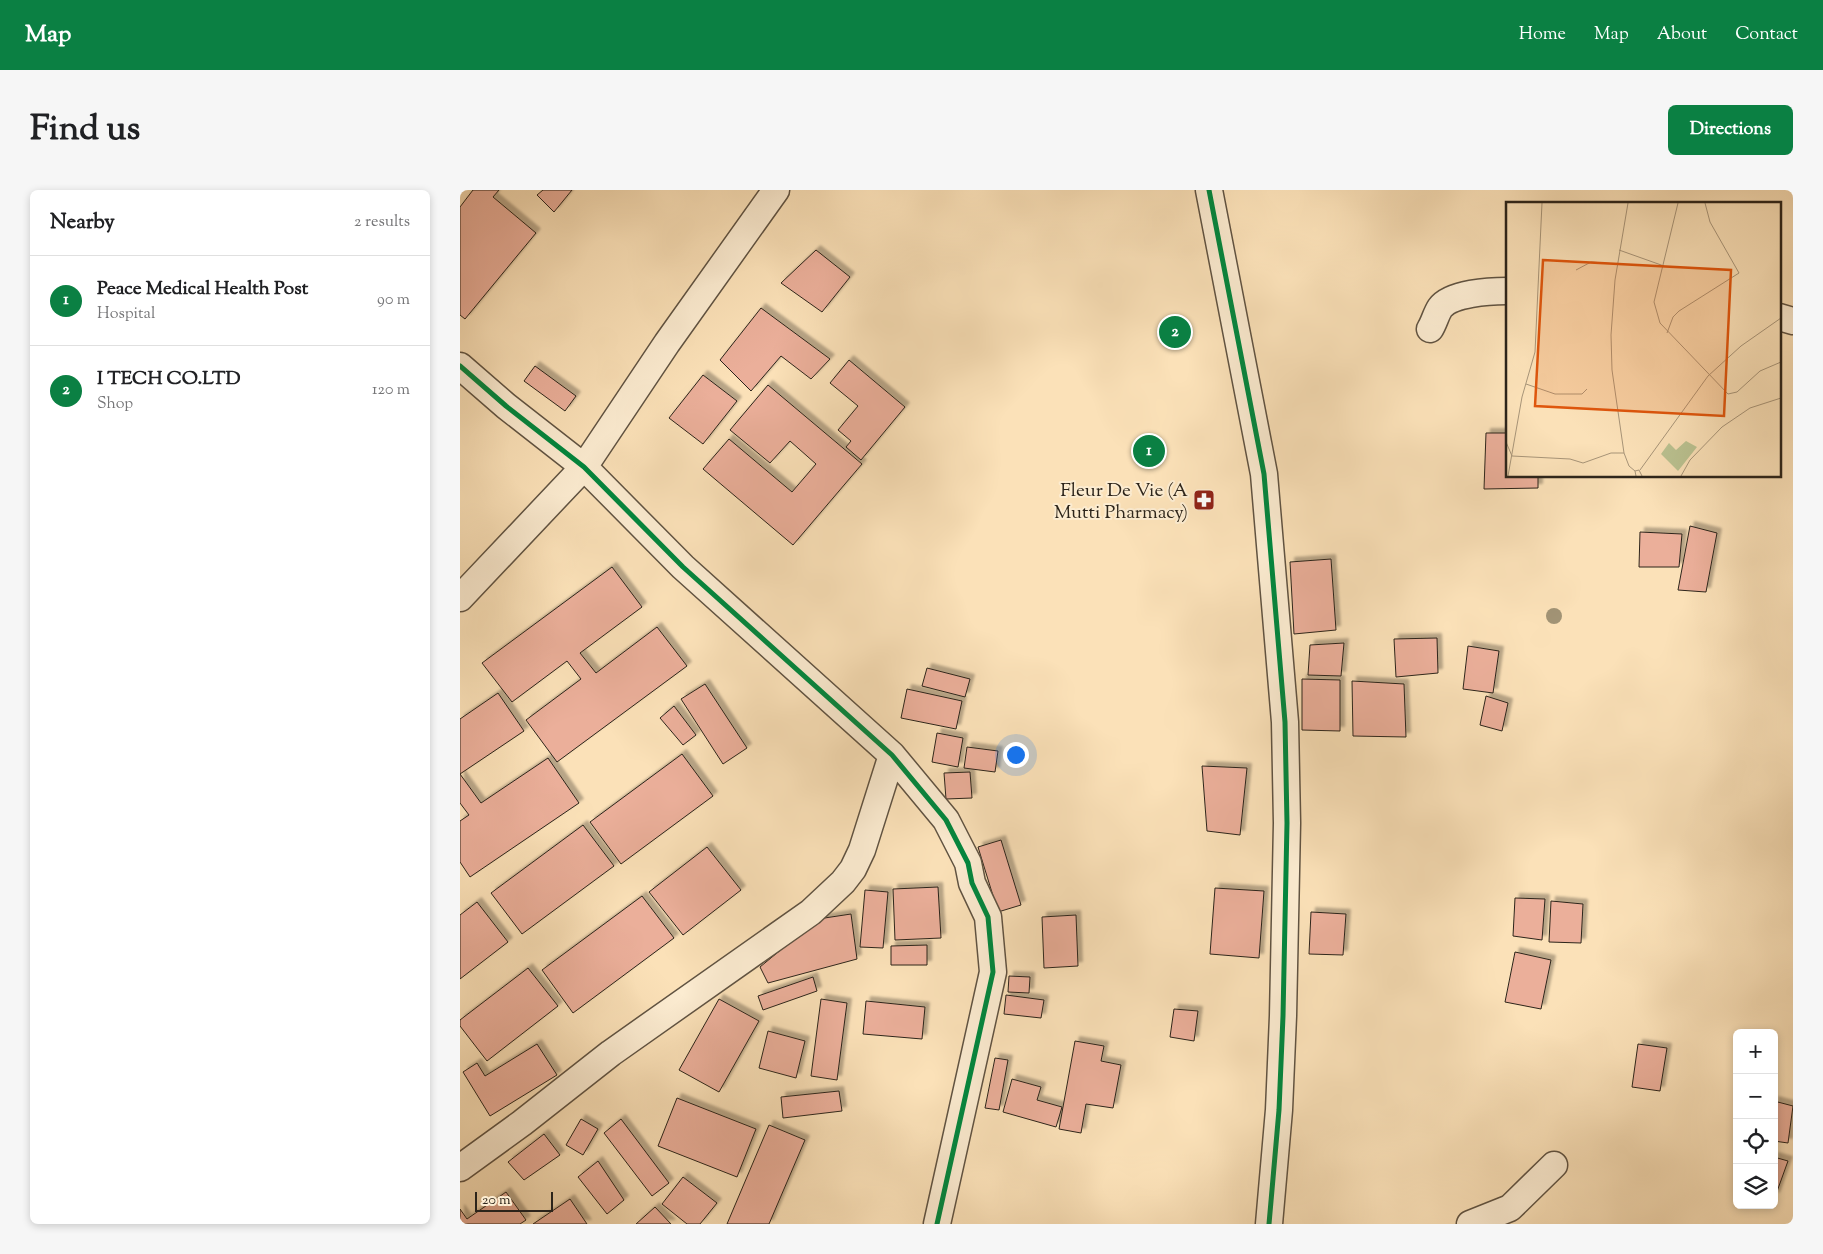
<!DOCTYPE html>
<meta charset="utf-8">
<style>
:root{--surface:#fff;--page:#f6f6f6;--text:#202124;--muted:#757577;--line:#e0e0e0;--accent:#0b8043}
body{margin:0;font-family:"Sorts Mill Goudy",serif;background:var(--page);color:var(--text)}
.controls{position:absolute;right:15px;bottom:15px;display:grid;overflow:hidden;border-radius:8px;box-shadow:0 2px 8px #0003}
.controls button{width:45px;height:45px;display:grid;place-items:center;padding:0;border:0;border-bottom:1px solid var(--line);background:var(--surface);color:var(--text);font:25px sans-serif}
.scale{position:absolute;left:15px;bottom:12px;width:78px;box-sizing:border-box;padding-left:5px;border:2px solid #2c241a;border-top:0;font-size:14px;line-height:18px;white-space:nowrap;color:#2c241a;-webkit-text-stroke:4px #fcecd1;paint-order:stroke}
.you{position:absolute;left:555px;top:564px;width:18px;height:18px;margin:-12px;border:4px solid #fff;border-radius:50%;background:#1a73e8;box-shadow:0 0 0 8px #1a73e833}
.badge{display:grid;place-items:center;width:32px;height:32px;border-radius:50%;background:var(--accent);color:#fff;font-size:16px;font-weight:700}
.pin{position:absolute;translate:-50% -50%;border:2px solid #fff;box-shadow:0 1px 5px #0006}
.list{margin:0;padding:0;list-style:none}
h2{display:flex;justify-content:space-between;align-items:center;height:65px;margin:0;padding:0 20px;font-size:21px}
h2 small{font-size:16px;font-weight:400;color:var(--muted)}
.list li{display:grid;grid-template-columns:32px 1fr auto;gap:15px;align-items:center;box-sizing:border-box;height:90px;padding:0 20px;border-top:1px solid var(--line)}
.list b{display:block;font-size:19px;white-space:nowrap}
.list p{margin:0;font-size:16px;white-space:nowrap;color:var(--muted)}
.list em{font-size:16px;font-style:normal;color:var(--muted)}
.icon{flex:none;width:28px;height:28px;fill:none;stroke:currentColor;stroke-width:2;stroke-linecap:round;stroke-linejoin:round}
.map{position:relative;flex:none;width:1333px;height:1034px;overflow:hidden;border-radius:8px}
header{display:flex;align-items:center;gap:30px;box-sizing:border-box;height:70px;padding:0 25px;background:var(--accent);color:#fff}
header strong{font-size:24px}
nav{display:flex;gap:28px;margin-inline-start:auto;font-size:18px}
.intro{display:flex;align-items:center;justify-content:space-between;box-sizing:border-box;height:120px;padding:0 30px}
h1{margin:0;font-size:35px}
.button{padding:12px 22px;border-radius:8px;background:var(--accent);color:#fff;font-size:18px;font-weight:700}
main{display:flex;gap:30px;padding:0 30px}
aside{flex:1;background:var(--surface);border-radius:8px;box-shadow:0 2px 8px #0003}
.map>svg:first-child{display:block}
</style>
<header>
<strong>Map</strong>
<nav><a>Home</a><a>Map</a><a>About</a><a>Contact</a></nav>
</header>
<div class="intro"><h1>Find us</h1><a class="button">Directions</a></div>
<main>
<aside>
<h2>Nearby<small>2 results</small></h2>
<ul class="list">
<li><span class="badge">1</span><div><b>Peace Medical Health Post</b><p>Hospital</p></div><em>90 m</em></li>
<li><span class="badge">2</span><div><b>I TECH CO.LTD</b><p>Shop</p></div><em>120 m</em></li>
</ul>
</aside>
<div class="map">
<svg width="1333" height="1034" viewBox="0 0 1333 1034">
<defs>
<filter id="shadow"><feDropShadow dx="4.5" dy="-4.5" stdDeviation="1" flood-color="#0004"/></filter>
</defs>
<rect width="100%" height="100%" fill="#fbe1b8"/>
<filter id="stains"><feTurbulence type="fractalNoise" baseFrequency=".004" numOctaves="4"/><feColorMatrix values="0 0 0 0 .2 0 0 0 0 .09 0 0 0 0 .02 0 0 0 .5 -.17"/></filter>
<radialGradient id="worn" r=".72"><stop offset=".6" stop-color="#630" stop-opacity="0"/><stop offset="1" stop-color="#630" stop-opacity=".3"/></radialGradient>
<!-- building -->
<path fill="#ebaf9a" stroke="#2c241a" filter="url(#shadow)" d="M13,0h26l-6,7 43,36 -71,86 -5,-4v-108z
M83,0h29l-18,22 -17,-17z
M356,60l34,27 -28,35 -41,-29z
M301,118l69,51 -19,20 -30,-23 -30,35 -31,-31z
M389,170l56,47 -44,53 -15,-13 5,-6 -13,-11 20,-24 -28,-23z
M75,176l41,30 -11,15 -41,-30z
M243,185l34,26 -34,43 -34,-26z
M308,195l94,79 -69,81 -90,-76 26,-30 63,53 24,-28 -26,-23 -20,22 -40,-33z
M1026,243h21v43h31v12l-54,1z
M1230,336l27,7 -11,59 -28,-2z
M1180,342l42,2 -3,33h-40z
M871,369l5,71 -42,4 -4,-72z
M152,377l30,40 -62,46 16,20 61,-46 30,39 -130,96 -31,-42 55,-41 -14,-18 -55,41 -30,-39z
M977,448l1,35 -42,4 -2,-38z
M884,453l-3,33 -33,-1 2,-30z
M1008,456l31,5 -6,42 -30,-4z
M467,478l43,11 -5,18 -43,-11z
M842,489l38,1v51l-38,-1z
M892,491l52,3 2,53 -53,-1z
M245,494l42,64 -24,16 -42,-65z
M447,499l55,12 -6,28 -55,-11z
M38,503l26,38 -64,43 21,29 67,-45 31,45 -109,74 -10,-15v-41l9,-6 -9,-12v-84z
M1026,506l22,7 -6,28 -22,-6z
M214,516l22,29 -13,10 -23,-27z
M477,543l26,5 -5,29 -26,-5z
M507,557l31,4 -3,21 -31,-4z
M222,564l31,42 -92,68 -31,-42z
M742,576l45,2 -7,67 -33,-4z
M510,582l2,26 -26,1 -2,-26z
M123,635l31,41 -92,68 -31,-41z
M541,650l20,65 -23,7 -20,-65z
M247,657l34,43 -58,45 -34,-43z
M478,697l3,51 -46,2 -2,-51z
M755,698l49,3 -5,67 -49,-4z
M405,700l23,2 -5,56 -23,-1z
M182,706l32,42 -101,75 -31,-43z
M1055,708l30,1 -3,41 -29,-4z
M1091,711l32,3 -2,39 -32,-1z
M17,712l31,40 -48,37v-64z
M851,722l35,2 -3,41 -34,-1z
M391,724l6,45 -89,24 -8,-16 58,-48z
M616,725l2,51 -34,2 -2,-51z
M467,755v20h-36v-19z
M1055,762l36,8 -10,49 -36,-7z
M68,778l30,38 -71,55 -27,-35v-6z
M549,786l21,1 -1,16 -21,-1z
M353,787l4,14 -54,19 -5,-14z
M546,805l38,5 -3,18 -37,-4z
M259,809l40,22 -40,71 -40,-22z
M361,809l26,4 -10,77 -26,-4z
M406,811l59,6 -3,32 -59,-5z
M714,819l24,2 -4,30 -24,-4z
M308,841l37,10 -9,37 -37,-10z
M615,851l29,5 -3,15 20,4 -8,43 -27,-4 -5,29 -22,-4z
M77,854l20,31 -67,41 -27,-44 14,-9 8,13z
M1178,854l29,4 -7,43 -28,-4z
M535,868l13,2 -9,50 -14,-2z
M552,889l29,8 -4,13 25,7 -6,20 -53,-15z
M379,901l3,20 -59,7 -2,-21z
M217,908l79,31 -19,48 -79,-31z
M1314,911l19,5 -5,37 -14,-2z
M121,929l17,10 -15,26 -17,-10z
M161,929l48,64 -17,13 -48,-63z
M309,935l36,15 -36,84h-42z
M84,944l16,21 -36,25 -16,-18z
M1314,967l14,4 -13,36 -1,-1z
M138,971l26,39 -17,14 -29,-37z
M223,987l34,26 -17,21h-13l-25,-20z
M46,1002l20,28 -6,4h-60v-15l7,10z
M110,1009l17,25h-54z
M195,1017l16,17h-35z"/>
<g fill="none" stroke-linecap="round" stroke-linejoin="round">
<!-- minor casing -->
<g stroke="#605342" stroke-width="29">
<path id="minor" d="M749,0l55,284 21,248 2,101 -4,193 -4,94 -10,114
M1319,127l14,4
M970,139c4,-6 6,-15 10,-21 11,-15 50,-17 67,-17
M0,176l46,40 78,61 99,100 209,188 54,65 22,43 4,20 16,34 5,55 -56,252
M0,408l124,-131 83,-124 109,-153
M0,978l62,-45 89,-70 200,-141 32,-30 10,-13 9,-19 30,-95
M1010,1034l40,-16 44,-43"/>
</g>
<!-- minor -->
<use href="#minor" stroke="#fcecd1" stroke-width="26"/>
<!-- cycleway casing -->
<g stroke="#fcecd1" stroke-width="8">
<path id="cycleway" d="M749,0l55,284 21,248 2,101 -4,193 -4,94 -10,114
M0,176l46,40 78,61 99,100 209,188 54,65 22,43 4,20 16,34 5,55 -56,252"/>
</g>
<!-- cycleway -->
<use href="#cycleway" stroke="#00873e" stroke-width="5"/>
</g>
<!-- trees -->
<circle fill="#a19375" cx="1094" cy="426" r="8"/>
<!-- icons -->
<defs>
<g id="pharmacy-square" transform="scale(1.125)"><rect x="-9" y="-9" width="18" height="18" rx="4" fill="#8f2418" stroke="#fcecd1"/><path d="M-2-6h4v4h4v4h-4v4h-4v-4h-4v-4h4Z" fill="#fff"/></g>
</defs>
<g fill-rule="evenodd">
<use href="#pharmacy-square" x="744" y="310"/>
</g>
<g text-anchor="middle" stroke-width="4" stroke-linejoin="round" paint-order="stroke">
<!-- poi labels -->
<g font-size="19" fill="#2c241a" stroke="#fcecd1" text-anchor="end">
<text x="728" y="306">Fleur De Vie (A<tspan x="728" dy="22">Mutti Pharmacy)</tspan></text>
</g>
</g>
<!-- overview -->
<g transform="translate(1046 12)">
<rect width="275" height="275" fill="#fbe1b8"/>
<path d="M180,239l11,6 -19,24 -17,-17 8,-11 7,7z" fill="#bbc392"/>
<path fill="none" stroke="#a89579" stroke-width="1" d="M122,1l-13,77 -4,55 1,35 12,83 5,13 6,5M172,1l-24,99 6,21 68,71 9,-2 23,-21 21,-9M113,48l45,16M70,68l15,-8 26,2M161,131l6,-16 6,-6 60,-38 -29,-51 -5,-19M20,182l29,10h27l5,-5M0,240l6,14 58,3 13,4 28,-10h13M134,268l68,-94 33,-30 40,-28M2,274l14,-79 13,-45 7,-149M130,274l-1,-5 4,-1 3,6M175,274l9,-16 32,-33 28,-19 31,-10"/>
<path fill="#df560d" fill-opacity="0.15" stroke="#df560d" stroke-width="2.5" d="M37,58l188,10 -7,146 -189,-10z"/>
<rect width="275" height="275" fill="none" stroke="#2c241a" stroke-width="2.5"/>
</g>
<rect width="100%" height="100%" filter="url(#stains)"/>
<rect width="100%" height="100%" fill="url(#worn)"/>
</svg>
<div class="controls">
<button>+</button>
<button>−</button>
<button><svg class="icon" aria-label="locate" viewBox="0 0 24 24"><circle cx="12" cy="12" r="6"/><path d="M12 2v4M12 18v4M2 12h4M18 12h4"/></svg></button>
<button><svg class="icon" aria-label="layers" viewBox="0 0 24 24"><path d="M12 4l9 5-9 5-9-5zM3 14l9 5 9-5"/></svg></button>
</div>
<div class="scale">20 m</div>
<div class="you"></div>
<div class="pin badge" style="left:689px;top:261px">1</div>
<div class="pin badge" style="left:715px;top:142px">2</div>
</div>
</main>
